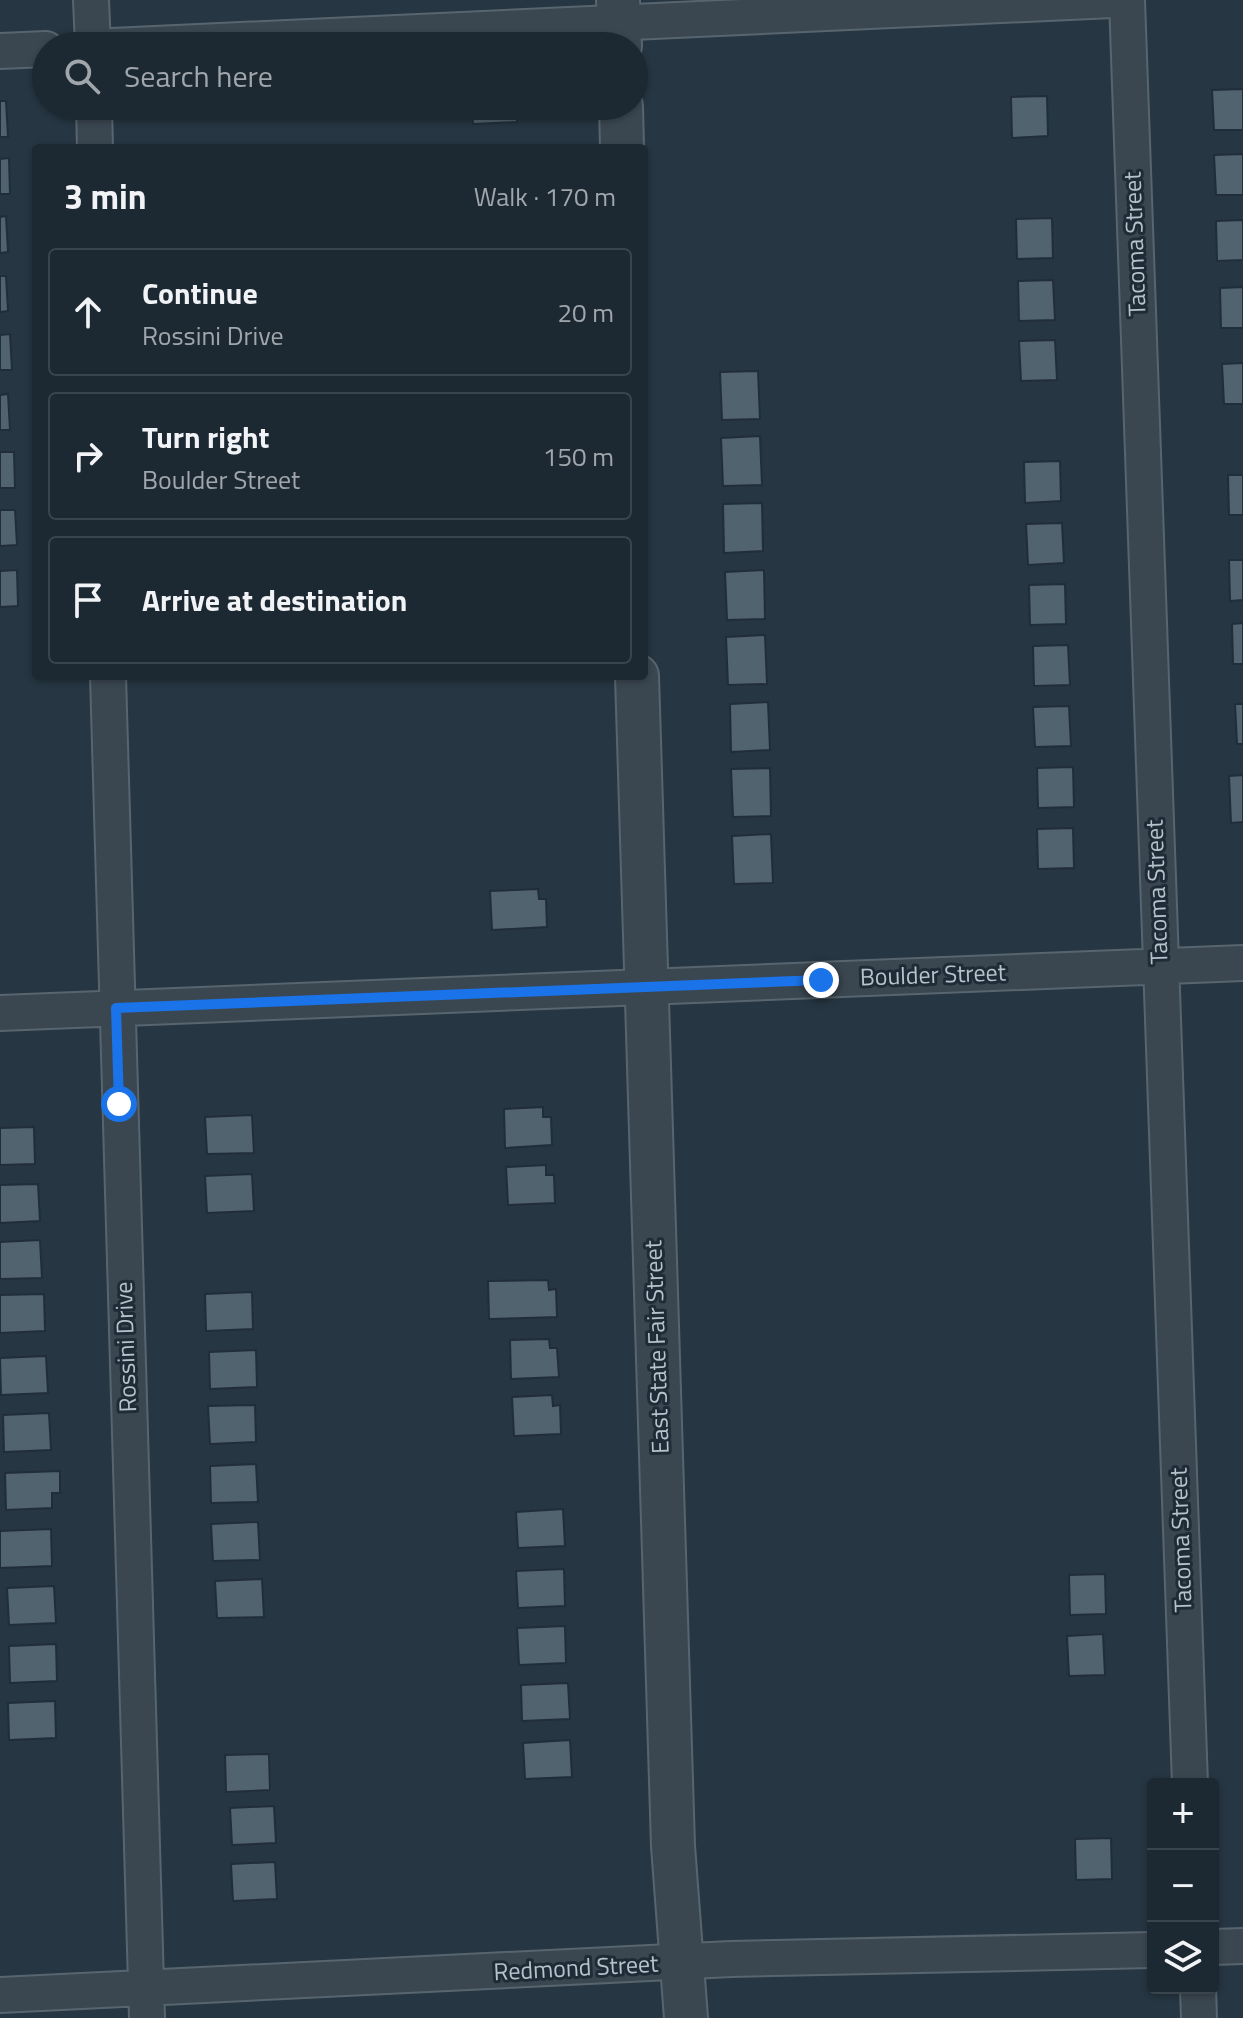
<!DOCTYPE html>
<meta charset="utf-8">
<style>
:root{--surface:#1c2832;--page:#29343e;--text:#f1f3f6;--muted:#a0a6ac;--line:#3a444d}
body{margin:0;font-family:"Titillium Web",sans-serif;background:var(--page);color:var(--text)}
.controls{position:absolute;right:24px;bottom:24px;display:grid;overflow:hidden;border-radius:8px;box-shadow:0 2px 6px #0004}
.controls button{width:72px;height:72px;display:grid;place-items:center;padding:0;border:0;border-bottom:2px solid var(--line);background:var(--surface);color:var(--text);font:40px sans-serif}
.stop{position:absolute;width:24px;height:24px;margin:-18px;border:6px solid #1a73e8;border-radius:50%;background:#fff}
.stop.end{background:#1a73e8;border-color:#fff;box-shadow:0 2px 8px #0008}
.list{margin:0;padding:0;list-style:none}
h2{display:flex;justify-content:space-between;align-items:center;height:104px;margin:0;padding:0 32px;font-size:34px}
h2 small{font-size:26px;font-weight:400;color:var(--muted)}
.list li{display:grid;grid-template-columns:52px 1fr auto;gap:24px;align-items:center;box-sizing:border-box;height:128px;margin:0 16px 16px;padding:0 16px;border:2px solid var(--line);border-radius:8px}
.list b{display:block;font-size:30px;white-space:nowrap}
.list p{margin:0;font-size:26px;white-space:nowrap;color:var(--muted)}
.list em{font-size:26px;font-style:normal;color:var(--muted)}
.icon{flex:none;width:44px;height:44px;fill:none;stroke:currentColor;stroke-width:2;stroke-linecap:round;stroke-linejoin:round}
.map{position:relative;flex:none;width:1243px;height:2018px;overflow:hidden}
.search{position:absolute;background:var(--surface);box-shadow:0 2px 6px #0004;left:32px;top:32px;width:616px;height:88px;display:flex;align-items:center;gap:20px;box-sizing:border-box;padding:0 28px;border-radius:44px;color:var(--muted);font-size:30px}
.panel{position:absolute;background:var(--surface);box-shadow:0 2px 6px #0004;left:32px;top:144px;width:616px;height:536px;border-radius:8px}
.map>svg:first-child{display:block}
</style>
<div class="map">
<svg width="1243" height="2018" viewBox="0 0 1243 2018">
<rect width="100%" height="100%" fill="#263642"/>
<!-- building -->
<path fill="#51636f" stroke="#212e39" stroke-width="2" d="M1243,89v41h-29l-2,-40z
M1047,96l1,40 -36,2 -1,-41z
M0,101h6l2,36h-8z
M472,106h45v16l-44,2z
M1243,154v41h-27l-2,-40z
M9,158l1,36h-10v-35z
M6,216l2,36 -8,1v-36z
M1052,218l1,40 -36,1 -1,-40z
M1243,220v40l-26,1 -1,-40z
M0,276h6l2,35 -8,1z
M1053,280l2,40 -36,1 -1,-40z
M1243,287v41h-22l-1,-40z
M10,334l2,36h-12v-35z
M1055,340l2,40 -36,1 -2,-40z
M1243,363v41h-19l-2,-40z
M758,371l2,48 -38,1 -2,-48z
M8,394l2,36h-10v-35z
M760,436l2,49 -39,1 -2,-48z
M0,452h14l1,36h-15z
M1060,461l1,40 -36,2 -1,-41z
M1228,475h15v40h-14z
M762,503l1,48 -39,2 -1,-49z
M0,510h15l2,35 -17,1z
M1062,523l2,40 -36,2 -2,-41z
M1229,560h14v40l-13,1z
M17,570l1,36 -18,1v-36z
M764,570l1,49 -38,1 -2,-48z
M1065,584l1,40 -36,1 -1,-40z
M1243,623v41h-10l-1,-40z
M765,635l2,49 -39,1 -2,-48z
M1068,645l2,40 -36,1 -1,-40z
M768,702l2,48 -39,2 -1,-48z
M1235,704h8v40h-6z
M1069,706l2,40 -36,1 -2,-40z
M1073,767l1,40 -36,1 -1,-40z
M770,768l1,48 -38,1 -2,-48z
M1243,775v47l-12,1 -2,-47z
M1073,828l1,40 -36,1 -1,-40z
M771,834l2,49 -39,1 -2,-48z
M538,889l1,10h7l1,28 -55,3 -2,-39z
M543,1107v10h8l1,28 -47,3 -1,-39z
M252,1115l2,38 -47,1 -2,-37z
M34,1127l1,37 -35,1v-37z
M546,1165v10h8l1,28 -47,2 -2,-38z
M252,1174l2,37 -47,2 -2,-37z
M38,1184l2,37 -40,2v-38z
M40,1240l2,38 -42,1v-37z
M548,1280l1,10 7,-1 1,28 -68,2 -1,-38z
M252,1292l1,37 -47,2 -1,-37z
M44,1294l1,37 -45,2v-38z
M549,1339l1,9h7l2,29 -48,2 -1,-39z
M256,1350l1,37 -47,2 -1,-37z
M46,1356l2,37 -47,2 -1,-37z
M552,1395l1,11 7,-1 1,29 -47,2 -2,-39z
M255,1405l1,37 -46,2 -2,-38z
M49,1413l2,37 -47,2 -1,-37z
M256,1464l2,38 -47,1 -1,-37z
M60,1471v22h-8v15l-46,2 -1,-37z
M563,1509l2,37 -47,2 -2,-36z
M258,1522l2,38 -47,1 -2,-37z
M51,1529l1,37 -52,2v-37z
M564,1569l1,37 -47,2 -2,-37z
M1105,1574l1,40 -36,1 -1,-40z
M262,1579l2,38 -47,1 -2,-37z
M54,1586l2,37 -47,2 -2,-37z
M565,1626l1,37 -47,2 -2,-37z
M1103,1634l2,41 -36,1 -2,-40z
M56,1644l1,37 -47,2 -1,-37z
M568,1683l2,36 -48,2 -1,-36z
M55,1701l1,37 -47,2 -1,-37z
M570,1740l2,37 -47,2 -2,-36z
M269,1754l1,36 -44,2 -1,-37z
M274,1806l2,37 -44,2 -2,-37z
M1111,1838l1,41 -36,1 -1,-41z
M275,1862l2,37 -44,2 -2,-37z"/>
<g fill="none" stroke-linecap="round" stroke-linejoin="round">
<!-- minor casing -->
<g stroke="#58656e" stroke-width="38">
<path id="minor" d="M91,0l2,46
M1127,0l63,1784
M112,46l1000,-46
M0,51l46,-2
M94,106l1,42
M108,676l39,1342
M0,1013l1243,-50
M1213,1947l30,-1
M1198,1988l1,30
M0,1995l731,-36 422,-9"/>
</g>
<!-- tertiary casing -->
<g stroke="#58656e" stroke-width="46">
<path id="tertiary" d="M618,0l2,46
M621,106l1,42
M637,676l36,1170 13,172"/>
</g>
<!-- minor -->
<use href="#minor" stroke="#3a4751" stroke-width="34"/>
<!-- tertiary -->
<use href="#tertiary" stroke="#3a4751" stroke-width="42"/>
</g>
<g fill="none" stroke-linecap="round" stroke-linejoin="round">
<!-- route -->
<path stroke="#1a73e8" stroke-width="10" d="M119,1104l-3,-96 705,-28"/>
</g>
<g text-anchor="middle" stroke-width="6" stroke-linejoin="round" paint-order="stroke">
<!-- street labels -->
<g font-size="24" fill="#b7c2cb" stroke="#1f2c37">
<text transform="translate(1135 244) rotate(-92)" y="8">Tacoma Street</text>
<text transform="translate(1157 892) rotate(-92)" y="8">Tacoma Street</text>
<text transform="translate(933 975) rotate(-2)" y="8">Boulder Street</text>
<text transform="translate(126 1347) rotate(-92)" y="8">Rossini Drive</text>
<text transform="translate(657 1347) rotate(-92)" y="8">East State Fair Street</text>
<text transform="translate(1181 1540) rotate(-92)" y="8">Tacoma Street</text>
<text transform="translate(576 1968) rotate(-3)" y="8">Redmond Street</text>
</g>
</g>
</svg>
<div class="controls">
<button>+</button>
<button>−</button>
<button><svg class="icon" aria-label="layers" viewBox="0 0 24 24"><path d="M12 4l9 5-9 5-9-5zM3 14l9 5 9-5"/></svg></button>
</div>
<div class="stop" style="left:119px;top:1104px"></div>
<div class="stop end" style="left:821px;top:980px"></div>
<div class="search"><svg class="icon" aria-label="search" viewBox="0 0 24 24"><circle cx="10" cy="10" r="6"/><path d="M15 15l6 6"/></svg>Search here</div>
<section class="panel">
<h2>3 min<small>Walk · 170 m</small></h2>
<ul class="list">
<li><svg class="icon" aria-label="ahead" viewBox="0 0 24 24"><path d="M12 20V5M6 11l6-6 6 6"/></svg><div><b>Continue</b><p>Rossini Drive</p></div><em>20 m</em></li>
<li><svg class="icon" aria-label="right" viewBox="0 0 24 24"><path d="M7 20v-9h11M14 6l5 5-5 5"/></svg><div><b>Turn right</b><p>Boulder Street</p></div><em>150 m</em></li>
<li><svg class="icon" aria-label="arrive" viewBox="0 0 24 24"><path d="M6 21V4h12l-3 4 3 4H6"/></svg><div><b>Arrive at destination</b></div></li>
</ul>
</section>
</div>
